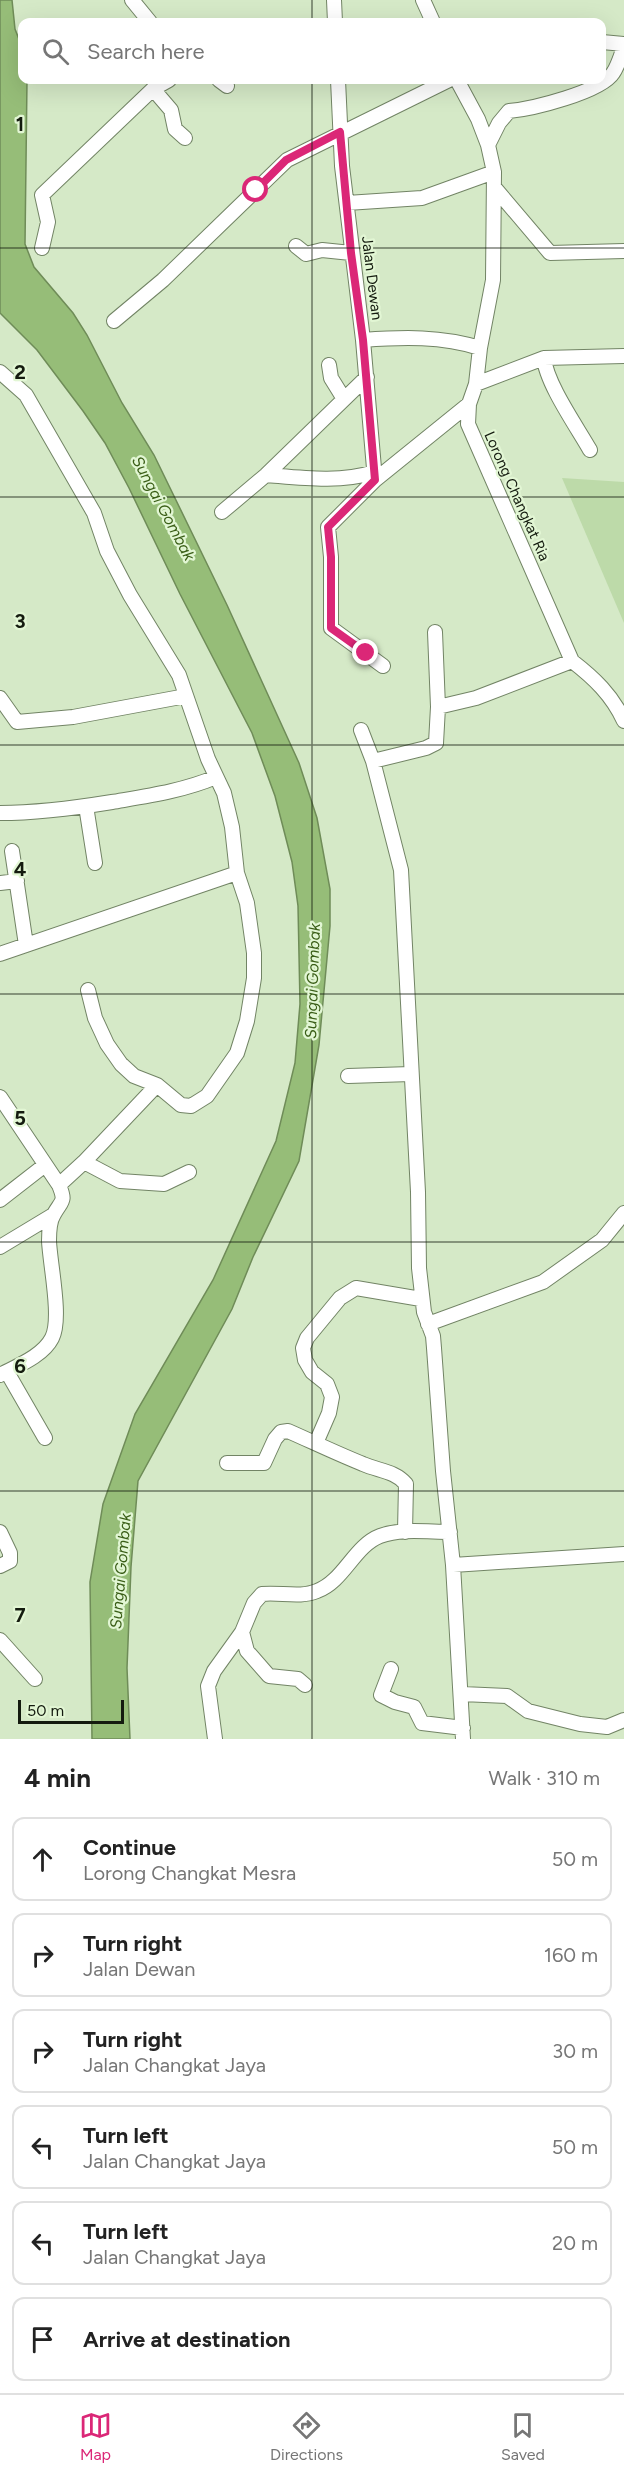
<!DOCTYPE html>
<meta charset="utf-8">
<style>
:root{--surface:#fff;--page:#f2f2f2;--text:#222;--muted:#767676;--line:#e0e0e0;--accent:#db2777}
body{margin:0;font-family:Figtree,sans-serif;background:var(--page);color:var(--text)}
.scale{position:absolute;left:18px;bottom:15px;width:106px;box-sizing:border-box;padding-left:6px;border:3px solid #141b0f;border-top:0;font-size:16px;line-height:21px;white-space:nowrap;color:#141b0f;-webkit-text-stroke:4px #e2f6d4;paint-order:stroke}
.stop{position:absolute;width:18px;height:18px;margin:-14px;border:4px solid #db2777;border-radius:50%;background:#fff}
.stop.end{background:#db2777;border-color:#fff;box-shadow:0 2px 6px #0008}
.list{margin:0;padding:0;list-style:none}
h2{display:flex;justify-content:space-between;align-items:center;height:78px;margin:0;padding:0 24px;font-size:26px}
h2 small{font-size:20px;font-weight:400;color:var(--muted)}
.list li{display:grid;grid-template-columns:39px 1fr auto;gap:18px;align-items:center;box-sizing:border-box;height:84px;margin:0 12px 12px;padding:0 12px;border:2px solid var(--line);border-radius:12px}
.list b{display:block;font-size:22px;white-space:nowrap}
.list p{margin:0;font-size:20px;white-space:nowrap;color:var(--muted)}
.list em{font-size:20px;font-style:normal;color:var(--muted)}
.icon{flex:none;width:33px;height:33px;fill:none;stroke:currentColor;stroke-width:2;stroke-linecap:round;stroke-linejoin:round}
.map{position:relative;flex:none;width:624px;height:1739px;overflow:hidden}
.search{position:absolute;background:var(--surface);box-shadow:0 6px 24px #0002;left:18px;right:18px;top:18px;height:66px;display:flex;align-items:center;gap:15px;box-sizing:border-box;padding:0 21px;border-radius:12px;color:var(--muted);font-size:22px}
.sheet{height:654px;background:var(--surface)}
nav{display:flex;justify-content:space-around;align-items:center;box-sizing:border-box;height:84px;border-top:2px solid var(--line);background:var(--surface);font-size:16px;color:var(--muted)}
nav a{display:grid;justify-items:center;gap:3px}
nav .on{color:var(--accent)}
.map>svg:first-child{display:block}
</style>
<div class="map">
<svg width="624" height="1739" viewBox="0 0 624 1739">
<rect width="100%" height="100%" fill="#d5e9c7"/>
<!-- green -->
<path fill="#bddaa9" d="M562,478l62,4v141z"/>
<!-- water -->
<path fill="#96bd78" stroke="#6f8c58" stroke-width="1.5" d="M0,0h12l3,29 7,18v33h5l-2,164 9,23 39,46 14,22 35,68 32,52 73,150 72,158 18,55 13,71v37l-11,119 -20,116 -46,96 -21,52 -94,172 -7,86 -4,101 3,71h-38l-2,-157 13,-78 32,-90 78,-134 63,-139 19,-78 5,-59 -2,-98 -6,-44 -17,-66 -23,-63 -72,-139 -51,-106 -24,-45 -22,-32 -46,-61 -37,-37z"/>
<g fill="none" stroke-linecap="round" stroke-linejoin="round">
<!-- minor casing -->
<g stroke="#728465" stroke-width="16">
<path id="minor" d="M132,0l18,22
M334,0l1,22
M423,0l10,22
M602,42l22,2
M219,80l8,6
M338,80l4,86 21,174 12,140
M457,80l21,39 10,26 6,27 -1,108 -13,68 -4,36 -7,20 -1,20 104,237c22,17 40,34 52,60
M153,89l18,21 4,19 10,9
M488,145l11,-22 10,-12c23,-2 92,-19 104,-38 5,-7 8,-18 11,-26
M494,187l56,66 74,-2
M347,203l75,-5 72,-26
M296,246l10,8 16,-4 29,3
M42,248l6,-26 -6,-27 111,-106 16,-9
M114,321l49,-41 124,-120 162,-80
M363,340c41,-3 78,-4 117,8
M544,358c2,25 33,69 46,92
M329,365l2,13 13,21
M0,372l26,23 68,118 13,38 23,44 49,80 29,84 16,34 8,34 5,46 10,30 7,50v25l-7,43 -10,32 -30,43 -16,10 -10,-1 -24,-20 -23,-9 -13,-12 -14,-20 -12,-26 -7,-28
M476,384l68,-26 80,-2
M266,475c37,3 73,8 109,-3
M222,512l44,-37 101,-98
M435,632l3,75 38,-9 96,-37
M383,666l-52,-38v-71l-3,-30 47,-47 94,-76
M0,698l17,24 56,-5 113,-21
M361,730l12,31 28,109 17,322 1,76 5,44 9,24 1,12 9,123 10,94 10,174
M373,761l53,-13 10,-5 2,-36
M86,806l9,57
M0,813c38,0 75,-5 112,-11 35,-6 71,-11 104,-25
M12,851l14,94
M0,883l17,-2
M0,954l237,-81
M348,1076l63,-2
M0,1097l59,88c7,17 3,15 -5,29 -4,6 -5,20 -5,27 1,23 13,78 3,97 -9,18 -35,28 -52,37
M84,1162l73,-77
M59,1185l25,-23 36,19 44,3 25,-12
M0,1200l45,-35
M0,1247l53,-32
M428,1324l115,-42 59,-42 22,-27
M7,1372l38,66
M316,1443l13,-30 3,-16 -5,-13 -15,-12 -7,-12 -2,-12 4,-10 33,-40 16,-10 65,11
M227,1463h37l11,-24 6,-7 7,-1c25,11 50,23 75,33 16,7 32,7 43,20l-1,48
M0,1532l10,21v8l-10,5
M453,1565l171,-11
M242,1632l5,19 22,25 29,3 7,6
M0,1640l35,39
M391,1669l-10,26 14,7 19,5 8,16 41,5
M462,1694l45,2 21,15 52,13 27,3 17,-7
M215,1739l-7,-53 6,-15 28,-39 12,-29 8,-9c17,-2 39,4 55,-3 27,-10 37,-45 63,-55 21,-8 48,-4 70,-4"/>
</g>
<!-- minor -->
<use href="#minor" stroke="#fff" stroke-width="14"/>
</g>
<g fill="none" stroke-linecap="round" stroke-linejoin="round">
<!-- route -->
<path stroke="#db2777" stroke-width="8" d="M256,190l30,-30 54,-28 11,121 12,87 12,140 -47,47 3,30v71l35,25"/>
</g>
<!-- grid -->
<path fill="none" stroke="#141b0f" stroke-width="1.5" stroke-opacity="0.55" d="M312,0v22M312,80v1659M0,248h624M0,497h624M0,745h624M0,994h624M0,1242h624M0,1491h624"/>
<g text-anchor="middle" stroke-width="4.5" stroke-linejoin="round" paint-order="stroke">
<!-- street labels -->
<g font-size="15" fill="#141b0f" stroke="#e2f6d4">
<text transform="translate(372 278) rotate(83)" y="5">Jalan Dewan</text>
<text transform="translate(517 496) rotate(66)" y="5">Lorong Changkat Ria</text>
</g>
<!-- water labels -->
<g font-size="16" font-style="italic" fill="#3a5e17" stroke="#e2f6d4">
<text transform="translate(164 508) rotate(62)" y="6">Sungai Gombak</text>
<text transform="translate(312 981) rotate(-88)" y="6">Sungai Gombak</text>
<text transform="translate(120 1571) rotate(-85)" y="6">Sungai Gombak</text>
</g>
</g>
<g font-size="20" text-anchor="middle" font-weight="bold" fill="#141b0f" stroke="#e2f6d4" stroke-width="4.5" stroke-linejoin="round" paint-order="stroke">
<text x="20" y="131">1</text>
<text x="20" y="379">2</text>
<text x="20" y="628">3</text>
<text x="20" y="876">4</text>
<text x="20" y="1125">5</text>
<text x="20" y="1373">6</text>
<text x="20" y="1622">7</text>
</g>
</svg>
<div class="scale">50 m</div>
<div class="stop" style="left:256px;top:190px"></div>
<div class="stop end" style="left:366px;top:653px"></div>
<div class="search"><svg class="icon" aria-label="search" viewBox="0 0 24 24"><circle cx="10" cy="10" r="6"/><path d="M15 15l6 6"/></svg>Search here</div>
</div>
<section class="sheet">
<h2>4 min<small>Walk · 310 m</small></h2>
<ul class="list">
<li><svg class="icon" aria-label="ahead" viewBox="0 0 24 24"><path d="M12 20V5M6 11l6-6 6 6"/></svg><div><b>Continue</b><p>Lorong Changkat Mesra</p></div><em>50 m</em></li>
<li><svg class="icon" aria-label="right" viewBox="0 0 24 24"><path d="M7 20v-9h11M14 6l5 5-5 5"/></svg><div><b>Turn right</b><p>Jalan Dewan</p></div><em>160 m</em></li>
<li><svg class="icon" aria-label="right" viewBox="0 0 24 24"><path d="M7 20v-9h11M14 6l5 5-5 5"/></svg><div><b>Turn right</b><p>Jalan Changkat Jaya</p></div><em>30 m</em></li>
<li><svg class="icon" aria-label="left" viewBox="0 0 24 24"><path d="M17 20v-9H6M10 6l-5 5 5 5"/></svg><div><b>Turn left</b><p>Jalan Changkat Jaya</p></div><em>50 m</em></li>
<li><svg class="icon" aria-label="left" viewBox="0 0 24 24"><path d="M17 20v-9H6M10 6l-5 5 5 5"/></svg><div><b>Turn left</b><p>Jalan Changkat Jaya</p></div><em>20 m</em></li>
<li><svg class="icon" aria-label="arrive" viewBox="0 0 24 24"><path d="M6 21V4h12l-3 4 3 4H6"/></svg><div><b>Arrive at destination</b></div></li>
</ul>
</section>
<nav>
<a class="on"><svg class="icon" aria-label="map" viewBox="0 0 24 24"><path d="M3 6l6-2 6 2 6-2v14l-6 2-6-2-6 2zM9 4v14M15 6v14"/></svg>Map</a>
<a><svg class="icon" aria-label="directions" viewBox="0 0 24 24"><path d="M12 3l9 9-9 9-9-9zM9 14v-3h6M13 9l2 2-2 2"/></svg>Directions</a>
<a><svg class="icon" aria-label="saved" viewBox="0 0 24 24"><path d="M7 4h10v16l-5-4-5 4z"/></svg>Saved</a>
</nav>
